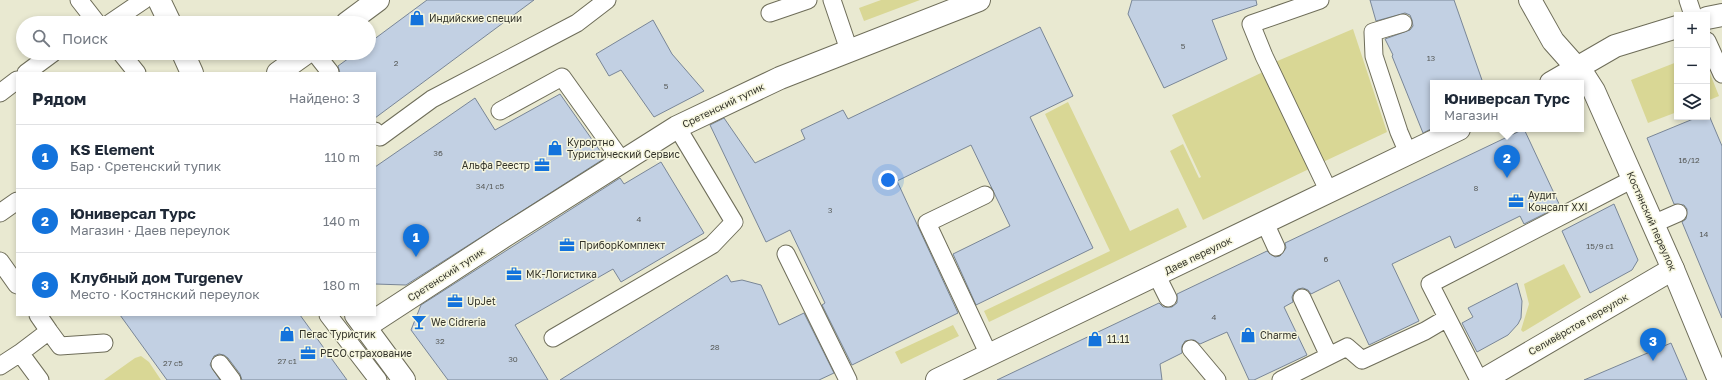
<!DOCTYPE html>
<html lang="ru">
<meta charset="utf-8">
<style>
:root{--surface:#fff;--page:#f2f2f3;--text:#1f2937;--muted:#747a83;--line:#e0e1e3;--accent:#1373dc}
body{margin:0;font-family:"Golos Text",sans-serif;background:var(--page);color:var(--text)}
.controls{position:absolute;right:12px;top:12px;display:grid;overflow:hidden;border-radius:0px;box-shadow:0 2px 6px #0003}
.controls button{width:36px;height:36px;display:grid;place-items:center;padding:0;border:0;border-bottom:1px solid var(--line);background:var(--surface);color:var(--text);font:20px sans-serif}
.you{position:absolute;left:888px;top:180px;width:14px;height:14px;margin:-10px;border:3px solid #fff;border-radius:50%;background:#1a73e8;box-shadow:0 0 0 6px #1a73e833}
.badge{display:grid;place-items:center;width:26px;height:26px;border-radius:50%;background:var(--accent);color:#fff;font-size:13px;font-weight:700}
.pin{position:absolute;translate:-50% -33px;filter:drop-shadow(0 1px 2px #0008)}
.pin::after{content:'';position:absolute;top:21px;width:14px;height:12px;background:inherit;clip-path:polygon(0 0,100% 0,50% 100%)}
.popup{position:absolute;left:1430px;top:80px;width:154px;height:52px;box-sizing:border-box;display:grid;place-content:center;border-radius:0px;background:var(--surface);filter:drop-shadow(0 1px 3px #0005);font-size:13px;white-space:nowrap;color:var(--muted)}
.popup b{font-size:15px;color:var(--text)}
.popup::after{content:'';position:absolute;left:50%;top:100%;margin-left:-8px;border:8px solid transparent;border-top-color:var(--surface)}
.list{margin:0;padding:0;list-style:none}
h2{display:flex;justify-content:space-between;align-items:center;height:52px;margin:0;padding:0 16px;font-size:17px}
h2 small{font-size:13px;font-weight:400;color:var(--muted)}
.list li{display:grid;grid-template-columns:26px 1fr auto;gap:12px;align-items:center;box-sizing:border-box;height:64px;padding:0 16px;border-top:1px solid var(--line)}
.list b{display:block;font-size:15px;white-space:nowrap}
.list p{margin:0;font-size:13px;white-space:nowrap;color:var(--muted)}
.list em{font-size:13px;font-style:normal;color:var(--muted)}
.icon{flex:none;width:22px;height:22px;fill:none;stroke:currentColor;stroke-width:2;stroke-linecap:round;stroke-linejoin:round}
.map{position:relative;flex:none;width:1722px;height:380px;overflow:hidden}
.search{position:absolute;background:var(--surface);box-shadow:0 2px 6px #0003;left:16px;top:16px;width:360px;height:44px;display:flex;align-items:center;gap:10px;box-sizing:border-box;padding:0 14px;border-radius:22px;color:var(--muted);font-size:15px}
.panel{position:absolute;background:var(--surface);box-shadow:0 2px 6px #0003;left:16px;top:72px;width:360px;height:244px;border-radius:0px}
.map>svg:first-child{display:block}
</style>
<div class="map">
<svg width="1722" height="380" viewBox="0 0 1722 380">
<rect width="100%" height="100%" fill="#e9e9d1"/>
<!-- green -->
<path fill="#d9d795" d="M881,0h39l-56,21 -5,-13z
M1353,29l34,103 -64,30 -48,-100z
M1677,62v50l-29,11 -17,-43z
M1707,66l12,30 -12,5z
M1263,72l46,97 -106,51 -33,-69 13,-7 16,34 2,-1 -29,-62z
M1068,102l62,129 48,-23 9,19 -198,95 -5,-11 126,-60 -65,-137z
M1564,264l17,33 -58,35 -2,-2 8,-26 -5,-20z
M953,325l6,11 -58,28 -6,-12z
M141,356l8,6 12,18h-57l31,-22z"/>
<!-- building -->
<path fill="#c2d0e3" stroke="#798697" d="M427,0h107l-159,118v-45h-35l-2,-7 18,-13h13v-10z
M1132,0h124l1,5 -45,15 15,39 -63,29 -36,-74z
M1370,0h84l29,83h-50v45l-10,5 -31,-77 1,-1 -8,-16 25,-9 3,-4 -1,-6 -2,-5 -5,-2 -29,8z
M653,20l19,34 32,37 -50,26 -33,-47 -12,6 -13,-22z
M1040,27l33,69 -43,21 63,131 -117,57 -23,-51 57,-28 -39,-81 -74,36 61,132 -106,52 -30,-60 3,-2 -35,-73 -24,12 -56,-117 14,-7 31,45 50,-24 -4,-9 42,-20 5,9z
M560,94l45,64 -199,127 -31,-1v-117l100,-69 20,32z
M1707,113h1l14,33v172l-40,-96 4,-3 1,-10 -3,-4 -10,-1 -27,-66 51,-21h9z
M1524,129l36,77 -36,18 -4,-8 -65,32 -5,-12 -58,28 27,57 -50,24 -30,-65 -28,14 -3,-4 -5,-2 -5,1 -4,3 -2,5 1,5 -9,5 23,48 -53,25h-5l-22,-48 -27,12 -6,-4 -9,1 -3,5v7l-22,11 2,16h-165l162,-77 4,4h9l5,-4v-9l90,-43 8,6 5,-1 6,-8 -1,-5z
M661,162l43,71 -83,49 -8,-13 -98,56 33,55h-100l-37,-50 10,-25 199,-127 4,6z
M1614,204l24,56 -6,10 -42,23 -28,-62z
M727,275l4,7 11,-2 19,5 18,40 25,-12 30,60 -15,7h-259z
M1517,283l5,18 -1,17 -3,6 -10,11 -31,17 -15,-29 11,-6 -5,-9z
M120,315h180l47,65h-105l-2,-6 -12,-16 -4,-3 -5,-1 -5,2 -4,9 10,15h-53z
M1671,343l16,37h-103z"/>
<g fill="none" stroke-linecap="round" stroke-linejoin="round">
<!-- service casing -->
<g stroke="#6e6d59" stroke-width="19">
<path id="service" d="M79,0l18,23
M832,0l17,50
M1320,0l-69,24 13,32 65,136
M1688,0l5,15
M770,13l38,-13
M110,23l34,-23
M1403,23l-30,9 1,24 25,76 9,21
M1707,41l15,33
M121,53l16,20
M315,53l15,19
M26,73l27,-20
M0,93l17,-13
M500,111l62,-34 60,84
M375,131l5,6 52,-38 145,-76 30,-23
M985,195l-58,28 62,132
M0,213l17,-12
M1265,223l11,24
M1653,224l25,-11
M786,254l62,126
M0,261l17,24
M1156,274l12,24
M1302,298l27,58
M328,315l50,65
M49,331l11,15 44,-3
M553,338l159,-93 22,-23 -57,-95
M1191,349l26,31
M20,353l29,-22 -11,-16
M220,364l12,16
M0,366l20,-13 20,27
M1281,380l66,-33 15,13 63,-29 22,-13
M1479,380l-49,-96 203,-105"/>
</g>
<!-- minor casing -->
<g stroke="#6e6d59" stroke-width="24">
<path id="minor" d="M1707,18l15,-3
M347,23l31,-23
M278,73l28,-20
M1551,83l64,-37 62,-19
M365,327l141,-92 171,-108 103,-49 199,-78
M937,380l522,-251
M1483,380l190,-111"/>
</g>
<!-- tertiary casing -->
<g stroke="#6e6d59" stroke-width="24">
<path id="tertiary" d="M1530,0l23,41 32,36 9,14 79,178 46,111"/>
</g>
<!-- secondary casing -->
<g stroke="#6e6d59" stroke-width="24">
<path id="secondary" d="M159,0l11,23
M183,53l9,20
M356,315l48,65"/>
</g>
<!-- service -->
<use href="#service" stroke="#fff" stroke-width="17"/>
<!-- minor -->
<use href="#minor" stroke="#fff" stroke-width="22"/>
<!-- tertiary -->
<use href="#tertiary" stroke="#fff" stroke-width="22"/>
<!-- secondary -->
<use href="#secondary" stroke="#fff" stroke-width="22"/>
</g>
<!-- icons -->
<defs>
<g id="shop-bare" transform="scale(1.2)"><path d="M-5-2.5h2.3a2.7 3.5 0 0 1 5.4 0H5L5.5 6h-11ZM-1.5-2.5h3a1.5 2.3 0 0 0-3 0Z" fill="#1373dc" stroke="#f6f6de" stroke-width="2.5" paint-order="stroke"/></g>
<g id="office-bare" transform="scale(1.2)"><path d="M-6-3h4V-5.5h4V-3h4V5H-6ZM-1-4.5V-3h2v-1.5ZM-6 0V1H6V0Z" fill="#1373dc" stroke="#f6f6de" stroke-width="2.5" paint-order="stroke"/></g>
<g id="bar-bare" transform="scale(1.2)"><path d="M-6-5H6L.8 .8V4.5H3.5V6h-7V4.5H-.8V.8Z" fill="#1373dc" stroke="#f6f6de" stroke-width="2.5" paint-order="stroke"/></g>
</defs>
<g fill-rule="evenodd">
<use href="#shop-bare" x="417" y="18"/>
<use href="#shop-bare" x="555" y="148"/>
<use href="#office-bare" x="542" y="165"/>
<use href="#office-bare" x="1516" y="201"/>
<use href="#office-bare" x="567" y="245"/>
<use href="#office-bare" x="514" y="274"/>
<use href="#office-bare" x="455" y="301"/>
<use href="#bar-bare" x="419" y="322"/>
<use href="#shop-bare" x="287" y="334"/>
<use href="#shop-bare" x="1248" y="335"/>
<use href="#shop-bare" x="1095" y="339"/>
<use href="#office-bare" x="308" y="353"/>
</g>
<g text-anchor="middle" stroke-width="3" stroke-linejoin="round" paint-order="stroke">
<!-- number labels -->
<g font-size="8" fill="#585b59">
<text x="1183" y="49">5</text>
<text x="1431" y="61">13</text>
<text x="396" y="66">2</text>
<text x="666" y="89">5</text>
<text x="438" y="156">36</text>
<text x="1689" y="163">16/12</text>
<text x="490" y="189">34/1 с5</text>
<text x="1476" y="191">8</text>
<text x="830" y="213">3</text>
<text x="639" y="222">4</text>
<text x="1704" y="237">14</text>
<text x="1600" y="249">15/9 с1</text>
<text x="1326" y="262">6</text>
<text x="1214" y="320">4</text>
<text x="440" y="344">32</text>
<text x="715" y="350">28</text>
<text x="513" y="362">30</text>
<text x="287" y="364">27 с1</text>
<text x="173" y="366">27 с5</text>
</g>
<!-- poi labels -->
<g font-size="10" fill="#34342b" stroke="#f6f6de" text-anchor="start">
<text x="429" y="22">Индийские специи</text>
<text x="567" y="146">Курортно<tspan x="567" dy="12">Туристический Сервис</tspan></text>
<text x="530" y="169" text-anchor="end">Альфа Реестр</text>
<text x="1528" y="199">Аудит<tspan x="1528" dy="12">Консалт XXI</tspan></text>
<text x="579" y="249">ПриборКомплект</text>
<text x="526" y="278">МК-Логистика</text>
<text x="467" y="305">UpJet</text>
<text x="431" y="326">We Cidreria</text>
<text x="299" y="338">Пегас Туристик</text>
<text x="1260" y="339">Charme</text>
<text x="1107" y="343">11.11</text>
<text x="320" y="357">РЕСО страхование</text>
</g>
<!-- street labels -->
<g font-size="10" fill="#34342b" stroke="#f6f6de">
<text transform="translate(723 105) rotate(-26)" y="4">Сретенский тупик</text>
<text transform="translate(1652 221) rotate(66)" y="4">Костянский переулок</text>
<text transform="translate(1198 255) rotate(-26)" y="4">Даев переулок</text>
<text transform="translate(446 274) rotate(-33)" y="4">Сретенский тупик</text>
<text transform="translate(1578 324) rotate(-30)" y="4">Селивёрстов переулок</text>
</g>
</g>
</svg>
<div class="controls">
<button>+</button>
<button>−</button>
<button><svg class="icon" aria-label="layers" viewBox="0 0 24 24"><path d="M12 4l9 5-9 5-9-5zM3 14l9 5 9-5"/></svg></button>
</div>
<div class="you"></div>
<div class="pin badge" style="left:416px;top:257px">1</div>
<div class="pin badge" style="left:1507px;top:178px">2</div>
<div class="popup"><b>Юниверсал Турс</b>Магазин</div>
<div class="pin badge" style="left:1653px;top:361px">3</div>
<div class="search"><svg class="icon" aria-label="search" viewBox="0 0 24 24"><circle cx="10" cy="10" r="6"/><path d="M15 15l6 6"/></svg>Поиск</div>
<section class="panel">
<h2>Рядом<small>Найдено: 3</small></h2>
<ul class="list">
<li><span class="badge">1</span><div><b>KS Element</b><p>Бар · Сретенский тупик</p></div><em>110 m</em></li>
<li><span class="badge">2</span><div><b>Юниверсал Турс</b><p>Магазин · Даев переулок</p></div><em>140 m</em></li>
<li><span class="badge">3</span><div><b>Клубный дом Turgenev</b><p>Место · Костянский переулок</p></div><em>180 m</em></li>
</ul>
</section>
</div>
